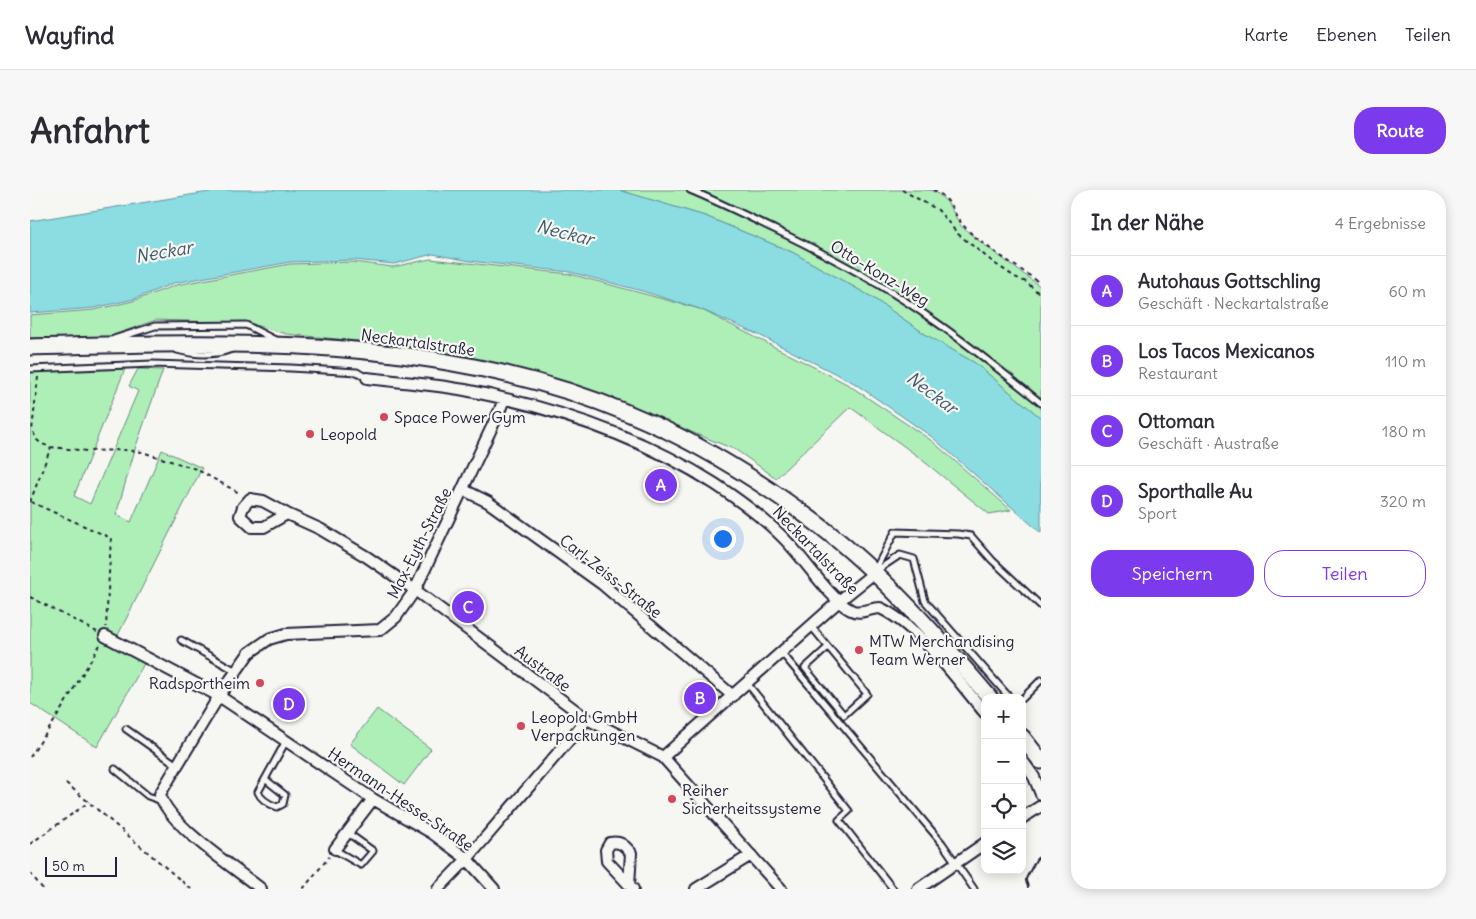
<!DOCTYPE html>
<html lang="de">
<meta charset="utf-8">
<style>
:root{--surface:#fff;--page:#f7f7f7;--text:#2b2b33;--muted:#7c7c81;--line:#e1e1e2;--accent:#7c3aed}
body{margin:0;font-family:Delius,sans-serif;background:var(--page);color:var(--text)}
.controls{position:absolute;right:15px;bottom:15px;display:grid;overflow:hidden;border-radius:10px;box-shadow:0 2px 12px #0003}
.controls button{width:45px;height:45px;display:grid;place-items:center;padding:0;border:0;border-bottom:1px solid var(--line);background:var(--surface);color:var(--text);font:25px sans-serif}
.scale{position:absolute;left:15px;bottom:12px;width:72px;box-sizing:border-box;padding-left:5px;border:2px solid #22223b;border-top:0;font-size:14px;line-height:18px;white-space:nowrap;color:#22223b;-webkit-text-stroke:4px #f6f6f2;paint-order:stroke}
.you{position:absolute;left:692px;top:348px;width:18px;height:18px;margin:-12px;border:4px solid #fff;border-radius:50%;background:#1a73e8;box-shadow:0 0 0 8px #1a73e833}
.badge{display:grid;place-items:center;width:32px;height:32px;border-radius:50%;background:var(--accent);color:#fff;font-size:16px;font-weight:700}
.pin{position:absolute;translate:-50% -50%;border:2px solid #fff;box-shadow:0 1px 5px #0006}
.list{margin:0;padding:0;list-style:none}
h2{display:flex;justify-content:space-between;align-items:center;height:65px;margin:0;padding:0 20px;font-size:21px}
h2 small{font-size:16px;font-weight:400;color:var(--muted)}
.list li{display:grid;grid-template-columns:32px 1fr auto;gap:15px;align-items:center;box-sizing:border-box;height:70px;padding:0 20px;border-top:1px solid var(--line)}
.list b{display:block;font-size:19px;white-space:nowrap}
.list p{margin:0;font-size:16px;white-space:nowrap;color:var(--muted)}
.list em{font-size:16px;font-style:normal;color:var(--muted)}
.actions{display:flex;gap:10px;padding:15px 20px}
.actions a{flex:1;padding:11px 0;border:1px solid var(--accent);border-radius:20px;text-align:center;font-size:18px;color:var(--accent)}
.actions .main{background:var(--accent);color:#fff}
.icon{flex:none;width:28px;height:28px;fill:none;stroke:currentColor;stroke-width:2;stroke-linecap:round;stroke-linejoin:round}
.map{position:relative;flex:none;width:1011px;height:699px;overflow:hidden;border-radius:20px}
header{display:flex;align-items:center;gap:30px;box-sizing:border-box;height:70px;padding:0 25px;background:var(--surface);border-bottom:1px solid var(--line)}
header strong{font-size:24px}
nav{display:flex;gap:28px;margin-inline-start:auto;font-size:18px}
.intro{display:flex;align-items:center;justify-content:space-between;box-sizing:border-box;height:120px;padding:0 30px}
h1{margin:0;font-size:35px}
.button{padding:12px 22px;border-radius:20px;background:var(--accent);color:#fff;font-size:18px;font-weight:700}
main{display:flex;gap:30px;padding:0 30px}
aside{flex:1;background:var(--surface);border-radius:20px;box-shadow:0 2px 12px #0003}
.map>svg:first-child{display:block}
</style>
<header>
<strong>Wayfind</strong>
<nav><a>Karte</a><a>Ebenen</a><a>Teilen</a></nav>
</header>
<div class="intro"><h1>Anfahrt</h1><a class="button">Route</a></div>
<main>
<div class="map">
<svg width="1011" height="699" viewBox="0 0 1011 699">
<rect width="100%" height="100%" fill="#f6f6f2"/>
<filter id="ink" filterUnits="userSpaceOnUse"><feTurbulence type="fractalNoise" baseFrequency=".02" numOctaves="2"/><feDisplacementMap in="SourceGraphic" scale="10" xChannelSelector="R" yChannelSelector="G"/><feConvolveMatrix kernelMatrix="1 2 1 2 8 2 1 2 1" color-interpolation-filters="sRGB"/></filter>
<g filter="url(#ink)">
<!-- green -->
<path fill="#aeefb8" stroke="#68887a" d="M588,0h312l7,3 10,9 14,24 22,18 58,43v131l-66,-55 -50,-29 -55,-38 -78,-44 -87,-36z
M400,69l140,15 130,35 147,75 85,57 79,69 -22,4 -73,-59 -66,-48 -74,71 -40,-28 -69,-28 -109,-43 -80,-20 -90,-15 -102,-10 -37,-11 -93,-3 -52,18h-74v-23l64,-5 39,-9 43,-16 114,-21 63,-2 40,5z
M95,179l-51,127 16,8 48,-113 -9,-5 9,-17 25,1 -27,76 -20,69 15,7 31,-72 40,18 -88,175 32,17 -49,87 -67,-44v-332z
M347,519l54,40 -27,36 -54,-41z"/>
<!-- water -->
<path fill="#8bdde2" stroke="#61929f" d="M191,0h398l86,26 87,36 78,44 55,38 50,29 66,55v115l-109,-96 -78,-54 -93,-47 -61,-27 -58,-18 -72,-19 -100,-11 -37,-7 -39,10 -40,-4 -64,2 -116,21 -40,16 -40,9 -64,5v-92z"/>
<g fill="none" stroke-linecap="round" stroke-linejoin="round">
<!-- lane casing -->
<g stroke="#22223b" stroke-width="9">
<path id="lane" d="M660,0c29,12 57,26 86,40 54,26 108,55 157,90 38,26 73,55 108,83
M84,149l41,-13 91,-1 31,16
M147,160c18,5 37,6 55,-1
M0,179l122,-5 139,4 66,4 10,6
M845,380l20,-38 63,2 13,2 21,24 49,46
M846,381l24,-16 14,4 11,42 85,97
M781,436l56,68 -23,21 -39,-47 23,-21
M151,450l55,31
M751,462l161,191 32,46
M717,493l102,128 -10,9 54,69
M992,509l19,-19
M96,539l51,36
M85,579l33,27 14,5
M235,589l20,16 -2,9 -6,3c-8,-3 -16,-7 -19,-15l28,-51
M305,660l26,15 12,-14 -25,-18"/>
</g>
<!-- street casing -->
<g stroke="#22223b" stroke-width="14">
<path id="street" d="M337,188c32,4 66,6 98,12 87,17 175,46 250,94 27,18 55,38 76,62 15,16 42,56 60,64 9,5 19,-2 29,-2 38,17 78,73 105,105
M434,300l24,12 114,82 131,112
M257,324l-23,13h-12l-12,-11 3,-9 7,-8 13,2 24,13 33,15 47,28 48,33 172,129 76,38 118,132
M75,446l114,60 154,103 59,34 35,26 27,30
M633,567l176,-156 35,-28
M992,570l12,17 7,17
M992,628l19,-12
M305,659l38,-50
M599,695l2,-32c-7,-8 -10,-12 -21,-10l-4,7 1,11 26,28
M231,699c-25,-20 -94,-65 -101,-95l59,-98 30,-43 20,-14 17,-5 94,-4 16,-13 19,-27 84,-178 5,-13
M408,699l29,-30 120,-140
M666,699l55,-34
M888,699l67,-46
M1005,699l-3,-9 9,-17"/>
</g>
<!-- secondary casing -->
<g stroke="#22223b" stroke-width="19">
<path id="secondary" d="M0,157c201,-6 411,-13 600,67 68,28 132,68 190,112 64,49 118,111 170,172
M992,547l19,24"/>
</g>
<!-- path -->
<path stroke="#22223b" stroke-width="2" stroke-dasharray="4 4" stroke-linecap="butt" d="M872,0l36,20 20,24 36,29 21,14 11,5 15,13
M903,0c18,7 18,21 30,35 18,21 55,41 78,59
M8,187l-6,53 5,10 5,4 9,3 36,4 38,-1 17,2 54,17 45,25
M0,312l21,-55
M1,312l80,36 -5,89
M0,407l67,35
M0,567l25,-37 45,-75
M36,593l125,106
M0,654l59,-42
M0,683l13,16
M273,699l26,-32"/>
<!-- lane -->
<use href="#lane" stroke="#f6f6f2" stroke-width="5"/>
<!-- street -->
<use href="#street" stroke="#f6f6f2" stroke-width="10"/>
<!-- secondary -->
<use href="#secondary" stroke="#f6f6f2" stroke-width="15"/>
</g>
</g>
<!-- markers -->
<g fill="#d1495b" stroke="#f6f6f2" stroke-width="2">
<circle cx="354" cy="227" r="5"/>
<circle cx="280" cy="244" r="5"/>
<circle cx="829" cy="460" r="5"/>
<circle cx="230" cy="493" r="5"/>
<circle cx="491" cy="536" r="5"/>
<circle cx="642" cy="609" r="5"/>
</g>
<g text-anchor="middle" stroke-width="4.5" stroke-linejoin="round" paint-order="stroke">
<!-- street labels -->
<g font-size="16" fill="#22223b" stroke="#f6f6f2">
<text transform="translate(850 83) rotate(31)" y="6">Otto-Konz-Weg</text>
<text transform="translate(388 152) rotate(8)" y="6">Neckartalstraße</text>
<text transform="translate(389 353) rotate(-63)" y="6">Max-Eyth-Straße</text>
<text transform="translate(786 360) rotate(46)" y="6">Neckartalstraße</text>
<text transform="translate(581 386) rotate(38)" y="6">Carl-Zeiss-Straße</text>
<text transform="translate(513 478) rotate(37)" y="6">Austraße</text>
<text transform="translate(371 609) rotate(34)" y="6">Hermann-Hesse-Straße</text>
</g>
<!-- poi labels -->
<g font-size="16" fill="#22223b" stroke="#f6f6f2" text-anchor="start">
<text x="364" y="233">Space Power Gym</text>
<text x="290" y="250">Leopold</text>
<text x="839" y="457">MTW Merchandising<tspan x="839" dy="18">Team Werner</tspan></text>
<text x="220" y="499" text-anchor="end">Radsportheim</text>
<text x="501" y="533">Leopold GmbH<tspan x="501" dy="18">Verpackungen</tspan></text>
<text x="652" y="606">Reiher<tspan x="652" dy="18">Sicherheitssysteme</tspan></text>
</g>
<!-- water labels -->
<g font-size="18" font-style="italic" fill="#425a6d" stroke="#f6f6f2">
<text transform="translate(535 43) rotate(14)" y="6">Neckar</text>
<text transform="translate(134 62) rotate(-10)" y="6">Neckar</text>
<text transform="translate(902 203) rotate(37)" y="6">Neckar</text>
</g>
</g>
</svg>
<div class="controls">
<button>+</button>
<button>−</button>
<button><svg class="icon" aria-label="locate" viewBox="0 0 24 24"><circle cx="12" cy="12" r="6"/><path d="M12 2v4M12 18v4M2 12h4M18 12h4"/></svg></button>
<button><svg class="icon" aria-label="layers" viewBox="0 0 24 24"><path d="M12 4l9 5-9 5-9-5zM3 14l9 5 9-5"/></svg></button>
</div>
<div class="scale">50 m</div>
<div class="you"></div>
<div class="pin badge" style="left:631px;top:295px">A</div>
<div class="pin badge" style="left:670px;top:508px">B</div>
<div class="pin badge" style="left:438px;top:417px">C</div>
<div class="pin badge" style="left:259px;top:514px">D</div>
</div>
<aside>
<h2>In der Nähe<small>4 Ergebnisse</small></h2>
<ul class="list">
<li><span class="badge">A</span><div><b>Autohaus Gottschling</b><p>Geschäft · Neckartalstraße</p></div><em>60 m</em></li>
<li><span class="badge">B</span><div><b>Los Tacos Mexicanos</b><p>Restaurant</p></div><em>110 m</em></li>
<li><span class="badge">C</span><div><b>Ottoman</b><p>Geschäft · Austraße</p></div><em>180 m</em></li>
<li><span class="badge">D</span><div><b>Sporthalle Au</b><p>Sport</p></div><em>320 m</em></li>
</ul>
<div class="actions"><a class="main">Speichern</a><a>Teilen</a></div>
</aside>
</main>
